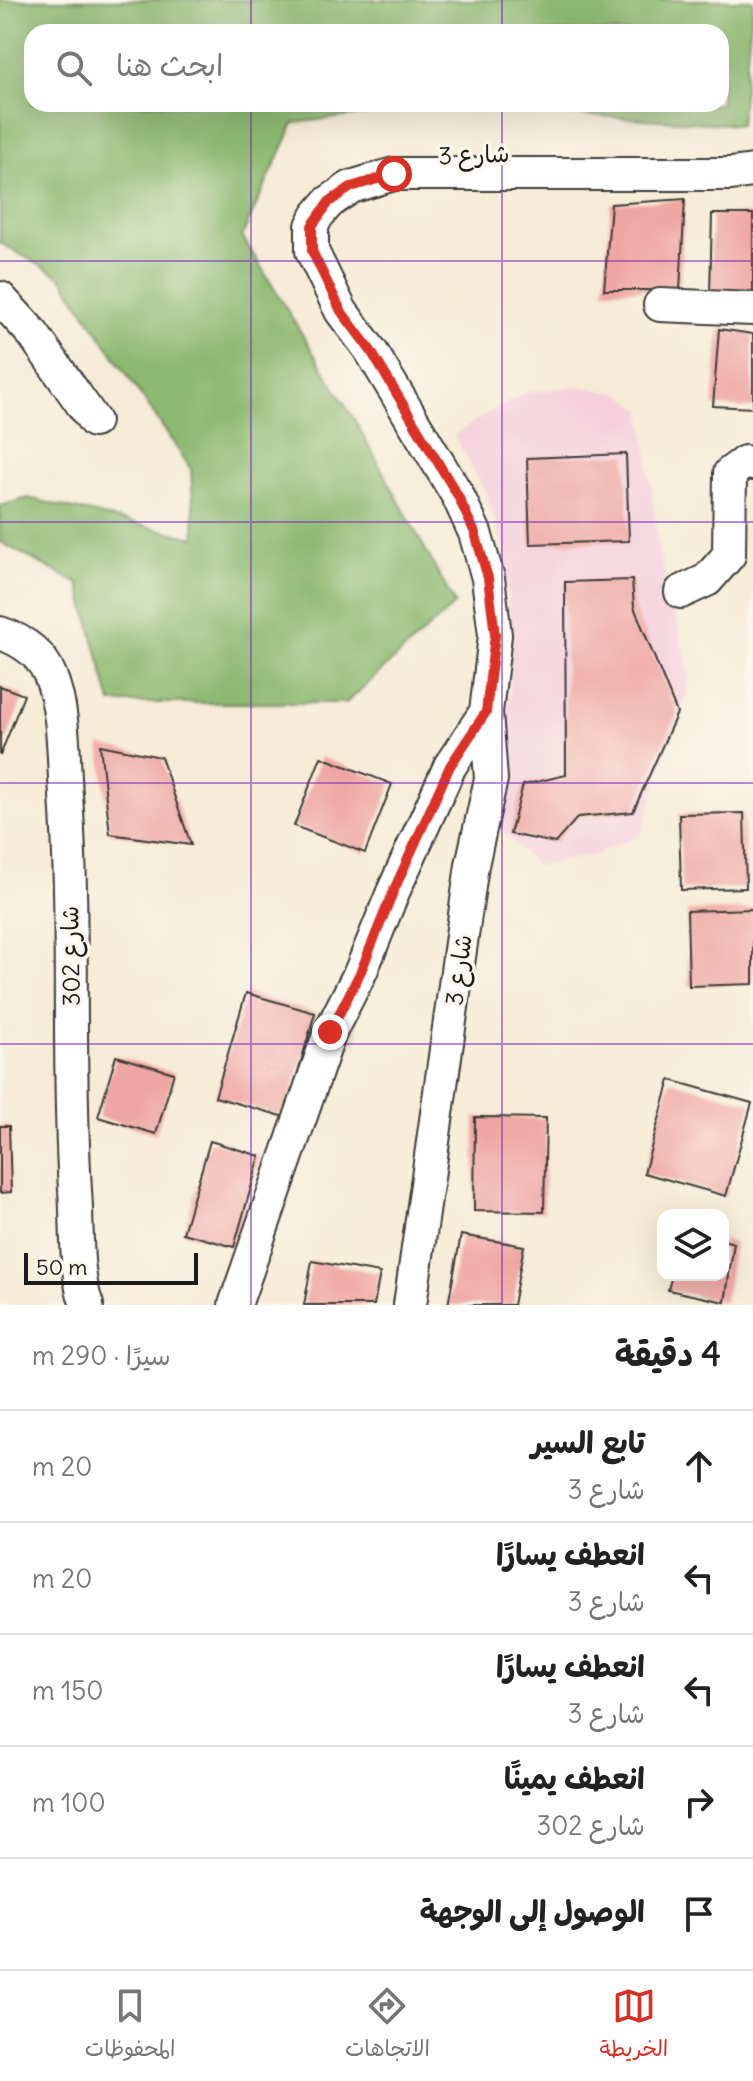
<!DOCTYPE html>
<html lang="ar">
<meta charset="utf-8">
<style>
:root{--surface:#fff;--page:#f6f6f6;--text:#222;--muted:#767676;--line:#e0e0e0;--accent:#d93025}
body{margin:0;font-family:Delius,"Playpen Sans Arabic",sans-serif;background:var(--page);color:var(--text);direction:rtl}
.controls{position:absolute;right:24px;bottom:24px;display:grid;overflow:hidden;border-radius:16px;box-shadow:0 8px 32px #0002}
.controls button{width:72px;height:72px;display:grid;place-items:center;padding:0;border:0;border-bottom:2px solid var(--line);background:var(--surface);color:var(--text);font:40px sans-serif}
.scale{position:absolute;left:24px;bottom:20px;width:174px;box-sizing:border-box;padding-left:8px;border:4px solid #1c1c1c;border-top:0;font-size:22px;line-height:28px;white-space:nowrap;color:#1c1c1c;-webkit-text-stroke:6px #fbf7ec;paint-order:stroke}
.stop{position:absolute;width:24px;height:24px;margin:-18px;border:6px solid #d93025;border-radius:50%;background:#fff}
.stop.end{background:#d93025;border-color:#fff;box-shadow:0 2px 8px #0008}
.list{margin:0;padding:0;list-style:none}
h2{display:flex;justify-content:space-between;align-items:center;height:104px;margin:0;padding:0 32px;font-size:34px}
h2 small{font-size:26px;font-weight:400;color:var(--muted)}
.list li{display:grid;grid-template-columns:52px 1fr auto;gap:24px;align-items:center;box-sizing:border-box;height:112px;padding:0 32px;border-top:2px solid var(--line)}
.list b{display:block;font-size:30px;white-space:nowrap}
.list p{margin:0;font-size:26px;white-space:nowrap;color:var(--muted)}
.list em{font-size:26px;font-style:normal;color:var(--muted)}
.icon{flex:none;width:44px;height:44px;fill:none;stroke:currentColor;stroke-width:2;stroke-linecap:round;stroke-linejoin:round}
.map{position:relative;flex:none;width:753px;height:1305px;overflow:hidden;direction:ltr}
.search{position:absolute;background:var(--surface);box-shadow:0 8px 32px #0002;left:24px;right:24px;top:24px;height:88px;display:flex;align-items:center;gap:20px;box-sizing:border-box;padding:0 28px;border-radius:24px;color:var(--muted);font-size:30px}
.sheet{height:664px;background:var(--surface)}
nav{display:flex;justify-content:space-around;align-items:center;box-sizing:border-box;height:112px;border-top:2px solid var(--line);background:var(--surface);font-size:22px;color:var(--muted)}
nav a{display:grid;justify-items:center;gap:4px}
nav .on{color:var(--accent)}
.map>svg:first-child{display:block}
</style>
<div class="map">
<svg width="753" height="1305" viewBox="0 0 753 1305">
<rect width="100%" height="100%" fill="#fbf7ec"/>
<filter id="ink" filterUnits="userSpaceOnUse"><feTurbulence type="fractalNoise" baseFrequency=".0125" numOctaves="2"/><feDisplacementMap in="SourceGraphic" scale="16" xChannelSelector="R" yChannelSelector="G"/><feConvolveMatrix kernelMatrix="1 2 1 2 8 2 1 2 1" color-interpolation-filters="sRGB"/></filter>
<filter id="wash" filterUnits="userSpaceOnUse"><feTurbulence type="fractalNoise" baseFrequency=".006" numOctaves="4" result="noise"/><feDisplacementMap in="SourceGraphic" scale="32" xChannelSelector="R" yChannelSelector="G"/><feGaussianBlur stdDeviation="1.8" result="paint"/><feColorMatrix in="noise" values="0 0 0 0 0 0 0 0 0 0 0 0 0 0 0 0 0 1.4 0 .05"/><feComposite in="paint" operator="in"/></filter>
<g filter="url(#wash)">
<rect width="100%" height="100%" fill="#f6ebd6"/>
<!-- built -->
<path fill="#f5cfdc" d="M579,386l42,8 21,15 17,143 32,126 -50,156 -47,21 -58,11 -44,-48 12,-61 7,-79 -5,-123 -19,-59 -33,-61 29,-19 41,-23z"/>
<!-- forest -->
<path fill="#8cb870" stroke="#546a46" stroke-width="2" fill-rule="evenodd" d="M0,0h753l-13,125 -301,-19 -145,17 -52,113 115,188 98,180 -109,99h-235l-32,-119 -79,-42v-36l28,-8 167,40 -4,-69 -130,-192 -61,-34zM32,32h689v72h-689z"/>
<g id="blocks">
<!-- building -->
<path fill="#efa6a2" d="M685,199l-5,91h-76l7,-86z
M712,214h41v82l-43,-1z
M719,329l34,5v74l-40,-2z
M626,454l3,87 -99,3 -3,-86z
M632,580l2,27 43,106 -44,99 -55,5 -23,26 -45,-9 13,-49 43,-10 -1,-193z
M0,686l24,9 -24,61z
M100,745l61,12 30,88 -81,-11z
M321,757l71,27 -27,69 -71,-27z
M744,813l2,75 -65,2 -2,-76z
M753,909v75l-64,2 -2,-75z
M246,993l69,20 -30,104 -70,-20z
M116,1056l58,17 -18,61 -58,-17z
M670,1080l82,23 -26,93 -82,-23z
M475,1117l71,1 -2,94 -70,-1z
M0,1126h9l2,66 -11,1z
M210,1141l50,15 -26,91 -51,-14z
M461,1235l63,11 -11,59h-65z
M723,1240l11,3 -9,59 -57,-12 4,-15h51z
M312,1261l68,12 -6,32h-70z"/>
</g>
</g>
<g filter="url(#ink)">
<use href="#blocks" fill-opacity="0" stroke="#3d3b38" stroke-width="2"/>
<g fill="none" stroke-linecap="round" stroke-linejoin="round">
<!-- minor casing -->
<g stroke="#3d3b38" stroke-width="36">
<path id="minor" d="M0,298l33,36 61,87
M660,305l93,4
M681,592l26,-12 22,-25 1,-82 15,-11 8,2
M0,633c21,7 41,20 50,42 15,37 13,80 16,120 9,131 1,264 9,395 3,37 -1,81 12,115
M235,1305l95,-273 31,-61 32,-79 57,-126 36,-54
M410,1305l62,-440 19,-86 -5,-67 9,-77 -7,-57 -13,-45 -17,-37 -87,-145 -30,-40 -29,-60v-25l5,-10 12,-14 22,-15 43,-13h337l22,-3"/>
</g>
<!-- minor -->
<use href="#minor" stroke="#fff" stroke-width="32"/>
</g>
</g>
<g fill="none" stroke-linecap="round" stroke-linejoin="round" filter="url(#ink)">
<!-- route -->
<path stroke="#d93025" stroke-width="10" d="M330,1032l31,-61 32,-79 57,-126 36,-54 9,-77 -7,-57 -13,-45 -17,-37 -87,-145 -30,-40 -29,-60v-25l17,-24 22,-15 43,-13"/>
</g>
<!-- grid -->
<path fill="none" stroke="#7b2cbf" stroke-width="2" stroke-opacity="0.55" d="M251,0v32M502,0v32M251,104v1201M502,104v1201M0,261h753M0,522h753M0,783h753M0,1044h753"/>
<g text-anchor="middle" stroke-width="7" stroke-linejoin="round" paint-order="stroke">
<!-- street labels -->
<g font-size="24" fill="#1c1c1c" stroke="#fbf7ec">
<text transform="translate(474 155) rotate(-2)" y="8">شارع 3</text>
<text transform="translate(71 956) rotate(-91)" y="8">شارع 302</text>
<text transform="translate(459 970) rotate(-82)" y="8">شارع 3</text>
</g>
</g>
</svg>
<div class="controls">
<button><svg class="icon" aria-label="layers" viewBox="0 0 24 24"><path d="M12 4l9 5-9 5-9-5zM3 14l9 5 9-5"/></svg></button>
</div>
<div class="scale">50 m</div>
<div class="stop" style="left:394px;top:174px"></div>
<div class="stop end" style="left:330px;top:1032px"></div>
<div class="search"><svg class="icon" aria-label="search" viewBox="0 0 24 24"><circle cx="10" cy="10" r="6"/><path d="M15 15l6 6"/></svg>ابحث هنا</div>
</div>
<section class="sheet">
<h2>4 دقيقة<small>سيرًا · 290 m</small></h2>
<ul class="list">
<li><svg class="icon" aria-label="ahead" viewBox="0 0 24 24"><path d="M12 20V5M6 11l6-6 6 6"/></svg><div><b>تابع السير</b><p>شارع 3</p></div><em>20 m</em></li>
<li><svg class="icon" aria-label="left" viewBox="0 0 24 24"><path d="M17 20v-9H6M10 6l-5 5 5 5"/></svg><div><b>انعطف يسارًا</b><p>شارع 3</p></div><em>20 m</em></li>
<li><svg class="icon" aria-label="left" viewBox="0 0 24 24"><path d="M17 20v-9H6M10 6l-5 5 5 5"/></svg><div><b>انعطف يسارًا</b><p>شارع 3</p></div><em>150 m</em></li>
<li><svg class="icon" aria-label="right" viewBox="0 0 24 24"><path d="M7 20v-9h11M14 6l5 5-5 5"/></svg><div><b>انعطف يمينًا</b><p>شارع 302</p></div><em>100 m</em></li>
<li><svg class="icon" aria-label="arrive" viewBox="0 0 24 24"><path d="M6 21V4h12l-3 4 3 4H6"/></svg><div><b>الوصول إلى الوجهة</b></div></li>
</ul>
</section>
<nav>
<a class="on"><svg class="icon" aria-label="map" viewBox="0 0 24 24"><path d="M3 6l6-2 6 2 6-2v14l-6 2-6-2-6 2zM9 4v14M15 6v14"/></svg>الخريطة</a>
<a><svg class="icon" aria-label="directions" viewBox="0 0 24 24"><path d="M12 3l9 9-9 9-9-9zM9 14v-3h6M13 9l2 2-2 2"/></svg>الاتجاهات</a>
<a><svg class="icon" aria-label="saved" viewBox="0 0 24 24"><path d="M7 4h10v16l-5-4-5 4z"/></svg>المحفوظات</a>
</nav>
